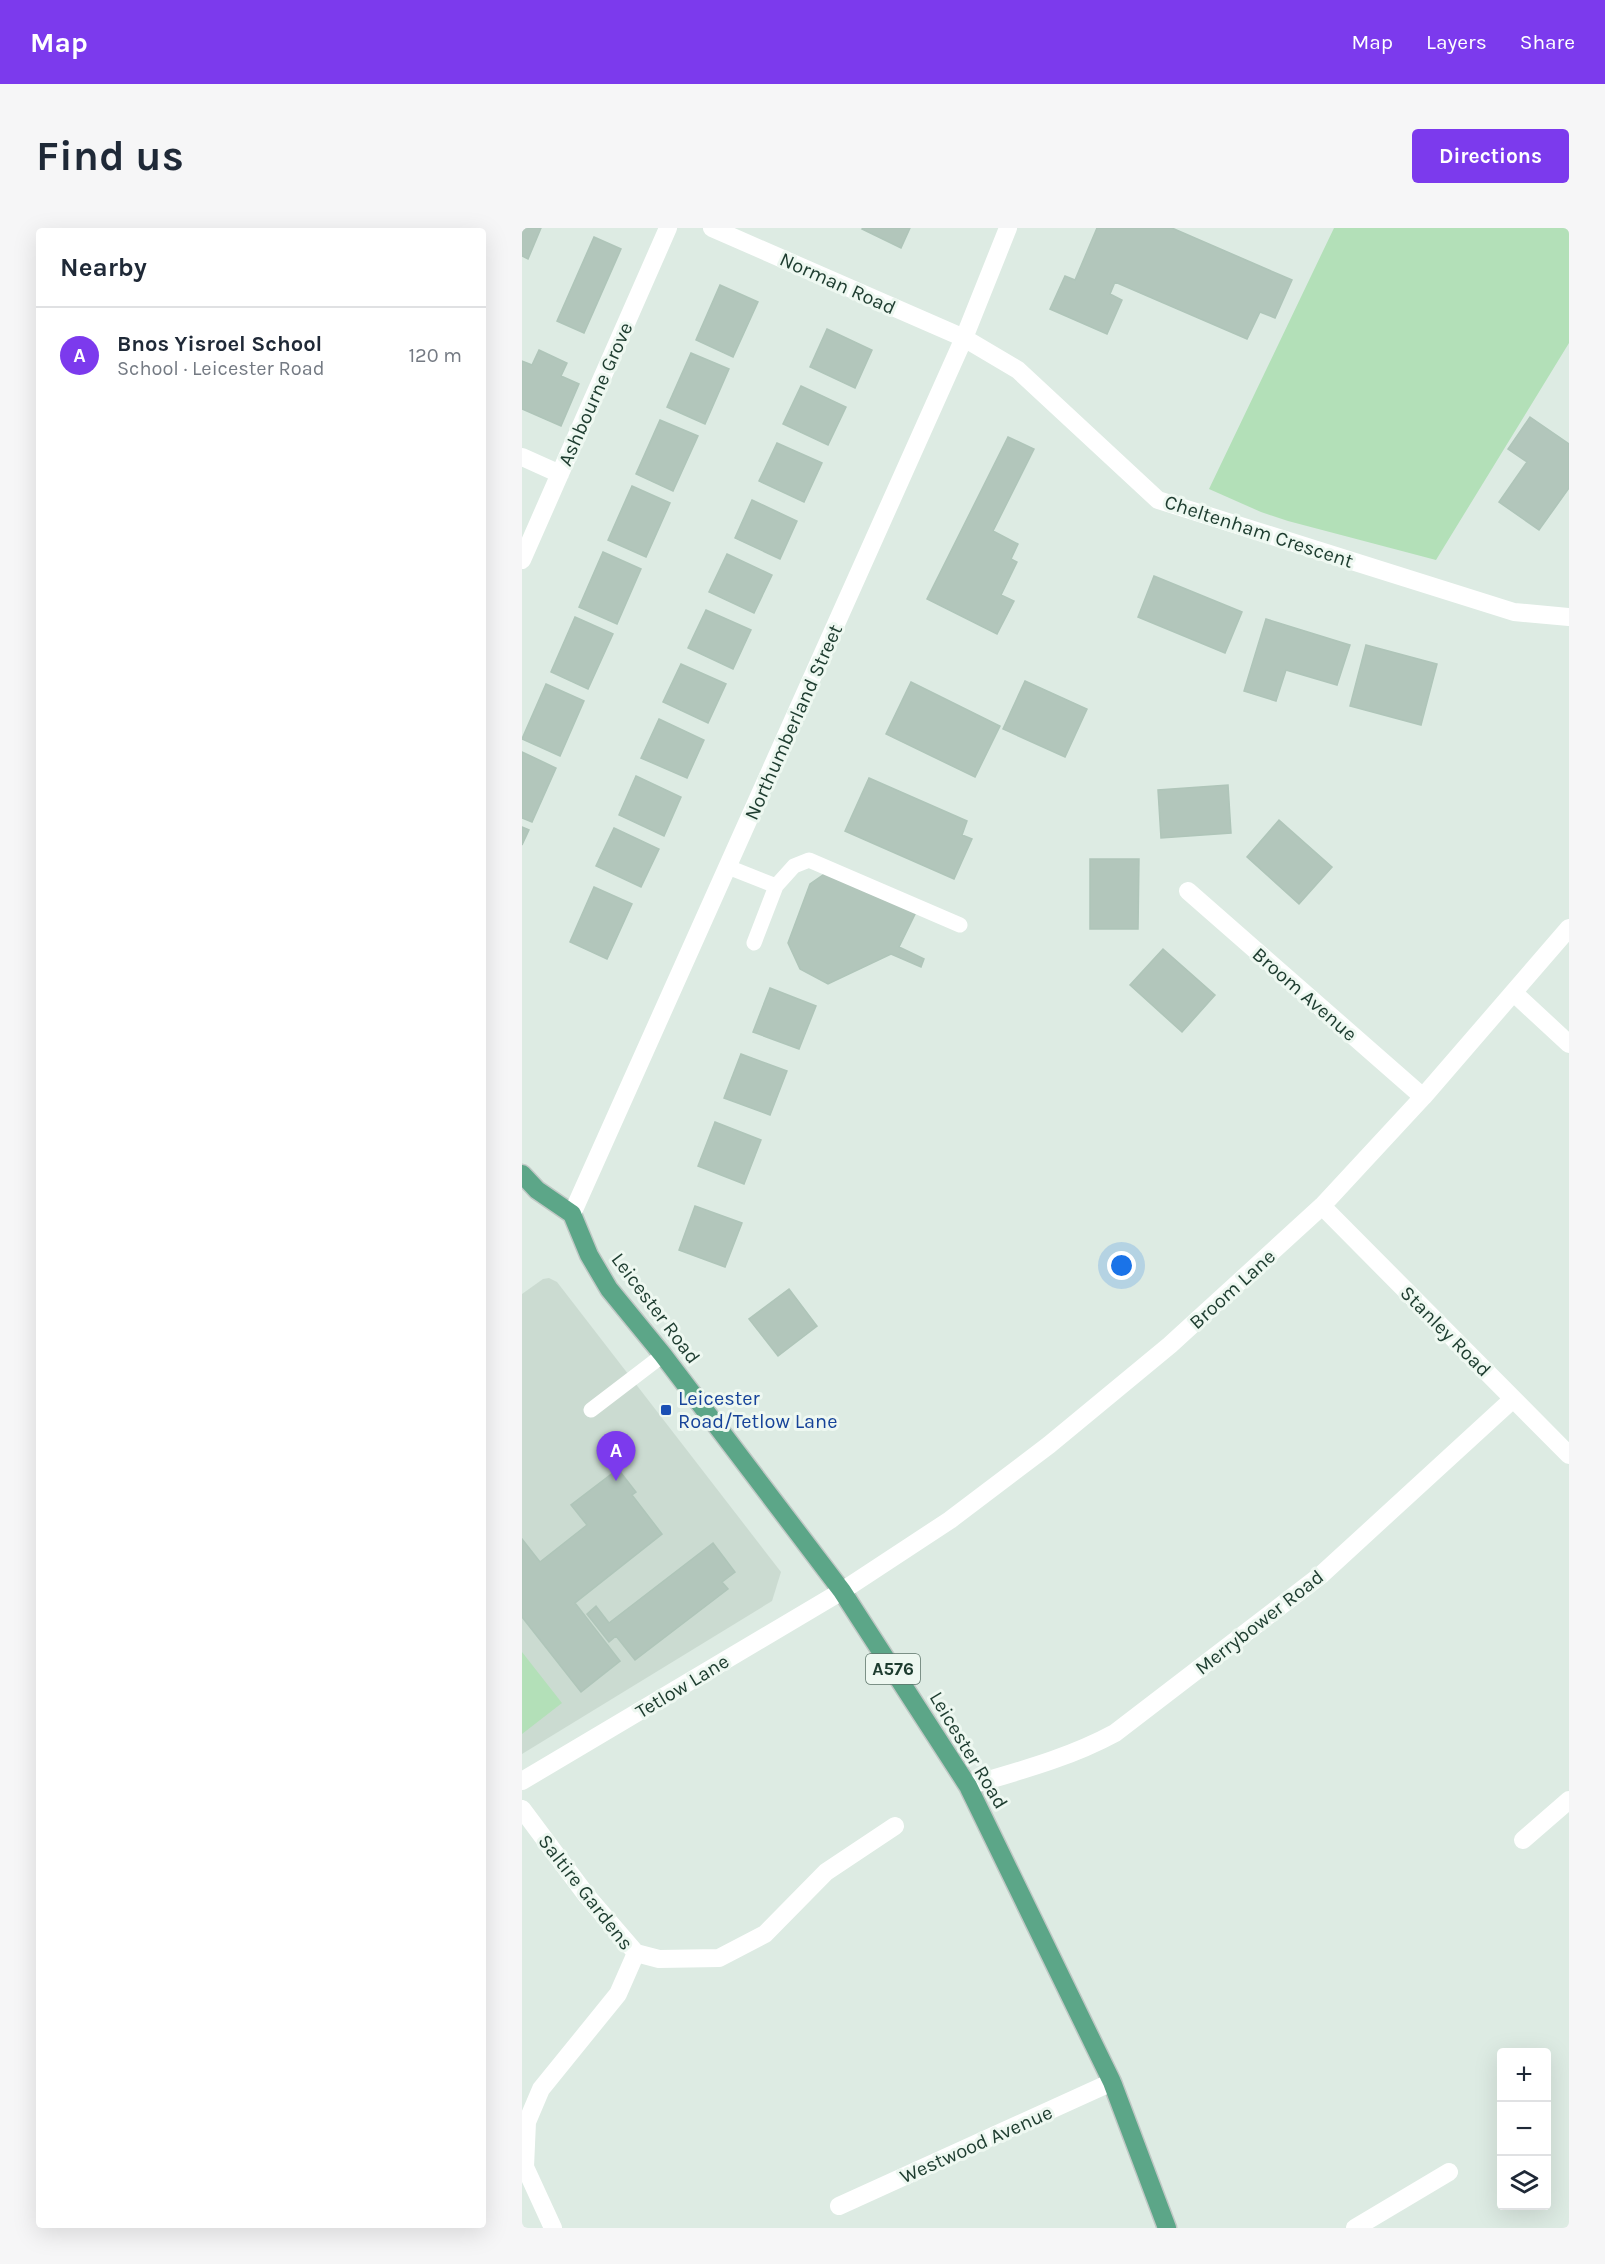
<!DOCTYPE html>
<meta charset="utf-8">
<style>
:root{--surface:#fff;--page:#f6f6f7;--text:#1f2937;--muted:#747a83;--line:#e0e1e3;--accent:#7c3aed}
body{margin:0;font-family:Karla,sans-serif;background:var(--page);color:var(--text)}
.controls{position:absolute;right:18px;bottom:18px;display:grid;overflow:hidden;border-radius:6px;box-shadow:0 6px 24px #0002}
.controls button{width:54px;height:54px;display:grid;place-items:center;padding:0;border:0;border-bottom:2px solid var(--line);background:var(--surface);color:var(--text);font:30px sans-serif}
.you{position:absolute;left:600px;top:1038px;width:21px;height:21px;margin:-15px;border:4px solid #fff;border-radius:50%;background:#1a73e8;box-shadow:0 0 0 9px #1a73e833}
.badge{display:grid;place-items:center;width:39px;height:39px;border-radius:50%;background:var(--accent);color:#fff;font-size:20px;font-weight:700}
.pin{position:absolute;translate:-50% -50px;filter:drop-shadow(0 2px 3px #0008)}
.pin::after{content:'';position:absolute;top:32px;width:21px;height:18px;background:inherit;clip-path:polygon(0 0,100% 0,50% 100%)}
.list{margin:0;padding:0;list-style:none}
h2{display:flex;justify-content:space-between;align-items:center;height:78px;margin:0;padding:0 24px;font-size:26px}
h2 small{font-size:20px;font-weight:400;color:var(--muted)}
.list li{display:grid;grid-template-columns:39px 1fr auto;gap:18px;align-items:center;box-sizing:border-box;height:96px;padding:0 24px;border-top:2px solid var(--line)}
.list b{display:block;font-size:22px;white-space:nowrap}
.list p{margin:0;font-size:20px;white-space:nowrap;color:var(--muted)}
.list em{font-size:20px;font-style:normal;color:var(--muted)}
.icon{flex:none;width:33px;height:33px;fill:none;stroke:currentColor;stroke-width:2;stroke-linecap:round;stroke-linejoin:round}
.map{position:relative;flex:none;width:1047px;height:2000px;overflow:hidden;border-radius:6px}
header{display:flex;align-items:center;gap:36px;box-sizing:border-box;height:84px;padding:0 30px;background:var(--accent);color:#fff}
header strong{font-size:28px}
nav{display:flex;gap:33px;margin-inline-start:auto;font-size:21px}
.intro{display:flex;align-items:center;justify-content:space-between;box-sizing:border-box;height:144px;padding:0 36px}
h1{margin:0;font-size:42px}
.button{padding:15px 27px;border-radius:6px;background:var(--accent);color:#fff;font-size:21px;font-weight:700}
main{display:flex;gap:36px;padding:0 36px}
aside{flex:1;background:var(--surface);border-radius:6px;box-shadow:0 6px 24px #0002}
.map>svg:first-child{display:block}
</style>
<header>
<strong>Map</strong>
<nav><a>Map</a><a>Layers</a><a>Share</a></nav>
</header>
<div class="intro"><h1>Find us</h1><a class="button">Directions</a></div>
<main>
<aside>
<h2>Nearby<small></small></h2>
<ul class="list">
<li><span class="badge">A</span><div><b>Bnos Yisroel School</b><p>School · Leicester Road</p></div><em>120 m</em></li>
</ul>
</aside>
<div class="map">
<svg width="1047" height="2000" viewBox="0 0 1047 2000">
<rect width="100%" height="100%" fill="#ddebe3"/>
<!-- built -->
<path fill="#cbdbd1" d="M27,1050l8,4 224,290 -9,29 -250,153v-460l21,-15z"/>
<!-- green -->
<path fill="#b3e0b8" d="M812,0h235v115l-133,217 -148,-39 -27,-9 -52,-23z
M0,1424l40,51 -40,31z"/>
<!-- building -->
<path fill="#b2c6bb" stroke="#afc5b9" stroke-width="1.5" d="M0,0h19l-13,31 -6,-3z
M341,0h47l-9,20 -39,-19z
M575,0h75l120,52 -17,38 -15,-6 -13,27 -132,-57 -5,12 12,6 -15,34 -57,-25 15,-33 10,4z
M72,9l27,12 -37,84 -27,-12z
M198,57l38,17 -25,55 -37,-17z
M305,101l45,21 -17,38 -45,-21z
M17,122l28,13 -6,13 18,8 -18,42 -39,-17v-48l10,4z
M169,125l38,16 -24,55 -38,-17z
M279,158l45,21 -18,38 -45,-21z
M1008,189l39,27v44l-30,42 -40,-28 28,-40 -19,-13z
M138,192l38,16 -25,55 -37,-17z
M486,209l26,12 -41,82 25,13 -7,15 6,3 -16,33 13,6 -17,33 -70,-35z
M255,215l45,20 -18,39 -45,-21z
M110,258l38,17 -24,54 -38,-17z
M230,272l45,21 -17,38 -45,-21z
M81,324l38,17 -24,55 -38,-17z
M205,326l45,21 -18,38 -45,-21z
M632,348l88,36 -17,41 -87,-36z
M184,382l45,20 -18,39 -45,-21z
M53,389l38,17 -25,55 -37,-17z
M744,391l84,26 -13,40 -51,-15 -10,31 -32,-10z
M844,417l71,19 -16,61 -71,-19z
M159,436l45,20 -18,39 -45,-21z
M503,453l62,28 -22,48 -62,-28z
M389,454l89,44 -25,51 -89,-43z
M24,456l38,17 -24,55 -38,-17z
M137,491l45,21 -17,38 -46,-20z
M0,524l34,16 -24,54 -10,-4z
M114,548l45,21 -17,39 -45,-21z
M347,550l98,43 -5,14 10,4 -18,40 -109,-48z
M706,557l3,48 -70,5 -3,-48z
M757,592l53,47 -33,37 -52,-47z
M0,599l7,3 -7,15z
M92,600l45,21 -18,38 -45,-21z
M568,631h49l-1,70h-48z
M308,642l87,40 -18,37 25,12 -3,8 -30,-13 -63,30 -28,-15 -12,-26 22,-59z
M72,659l38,17 -25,55 -37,-17z
M641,721l52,46 -33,37 -52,-47z
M248,760l46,18 -17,43 -46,-17z
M219,826l46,17 -17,44 -46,-17z
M193,894l46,18 -17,44 -46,-18z
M173,978l47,17 -17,44 -46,-17z
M267,1061l28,37 -39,30 -29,-37z
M96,1241l18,23 -4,3 30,39 -87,69 45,58 -39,31 -59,-75v-78l18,23 47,-37 -16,-20z
M191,1315l22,29 -13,10 6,7 -93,71 -19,-24 -7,6 -22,-28 9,-8 13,17z"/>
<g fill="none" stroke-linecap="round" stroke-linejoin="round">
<!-- primary casing -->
<g stroke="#c0c8c5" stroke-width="21">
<path id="primary" d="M0,946l15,16 35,24 17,41 20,34 54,66 179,236 126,195 144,296 55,146"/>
</g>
<!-- service -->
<path stroke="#fff" stroke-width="15" d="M206,639l48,19 -22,57
M254,658l18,-20 15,-6 151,65
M69,1182l72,-55"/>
<!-- minor -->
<path stroke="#fff" stroke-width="18" d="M190,0l252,110 54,32 140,130 356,112 55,5
M0,229l38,17
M0,332l146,-332
M666,663l235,206
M992,765l55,51
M800,978l247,249
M0,1553l320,-190 108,-71 99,-75 121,-100 152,-139 101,-109 146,-169
M446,1558c51,-15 101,-28 147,-53l206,-158 192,-176
M0,1581l65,87 49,57 -18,41 -77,95 -14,33 -2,45 28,61
M1001,1612l46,-40
M114,1725l23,6 60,-1 46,-24 61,-62 69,-46
M317,1978l273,-124
M833,2000l94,-56"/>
<!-- tertiary -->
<path stroke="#fff" stroke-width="18" d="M50,986l392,-876 44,-110"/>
<!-- primary -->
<use href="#primary" stroke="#5ca688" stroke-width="18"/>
</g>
<!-- markers -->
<rect fill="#1a4fb4" stroke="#eef8f1" stroke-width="2" x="138" y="1176" width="12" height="12" rx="3"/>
<g text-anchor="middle" stroke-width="6" stroke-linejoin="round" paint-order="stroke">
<!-- shield labels -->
<rect fill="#eef8f1" stroke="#5c7469" stroke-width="1.5" x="344" y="1426" width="54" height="30" rx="4.5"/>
<g font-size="18" font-weight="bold" fill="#1d3c2f">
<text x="371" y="1447">A576</text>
</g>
<!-- street labels -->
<g font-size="20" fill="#1d3c2f" stroke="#eef8f1">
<text transform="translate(316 55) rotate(24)" y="7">Norman Road</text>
<text transform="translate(73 166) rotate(-66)" y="7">Ashbourne Grove</text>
<text transform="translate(737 303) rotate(18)" y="7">Cheltenham Crescent</text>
<text transform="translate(271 494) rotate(-66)" y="7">Northumberland Street</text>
<text transform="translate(783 766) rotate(41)" y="7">Broom Avenue</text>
<text transform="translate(710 1061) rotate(-42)" y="7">Broom Lane</text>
<text transform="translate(134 1080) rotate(53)" y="7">Leicester Road</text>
<text transform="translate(924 1103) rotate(45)" y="7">Stanley Road</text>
<text transform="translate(737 1394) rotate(-38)" y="7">Merrybower Road</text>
<text transform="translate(160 1458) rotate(-31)" y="7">Tetlow Lane</text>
<text transform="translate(447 1522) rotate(59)" y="7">Leicester Road</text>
<text transform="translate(64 1664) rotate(52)" y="7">Saltire Gardens</text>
<text transform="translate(454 1916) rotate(-24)" y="7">Westwood Avenue</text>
</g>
<!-- transit labels -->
<g font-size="20" fill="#164399" stroke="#eef8f1" text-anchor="start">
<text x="156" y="1177">Leicester<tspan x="156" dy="23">Road/Tetlow Lane</tspan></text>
</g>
</g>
</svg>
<div class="controls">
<button>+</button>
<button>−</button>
<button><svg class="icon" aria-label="layers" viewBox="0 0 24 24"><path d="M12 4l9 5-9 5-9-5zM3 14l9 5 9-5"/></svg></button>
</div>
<div class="you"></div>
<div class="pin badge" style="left:94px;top:1253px">A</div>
</div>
</main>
